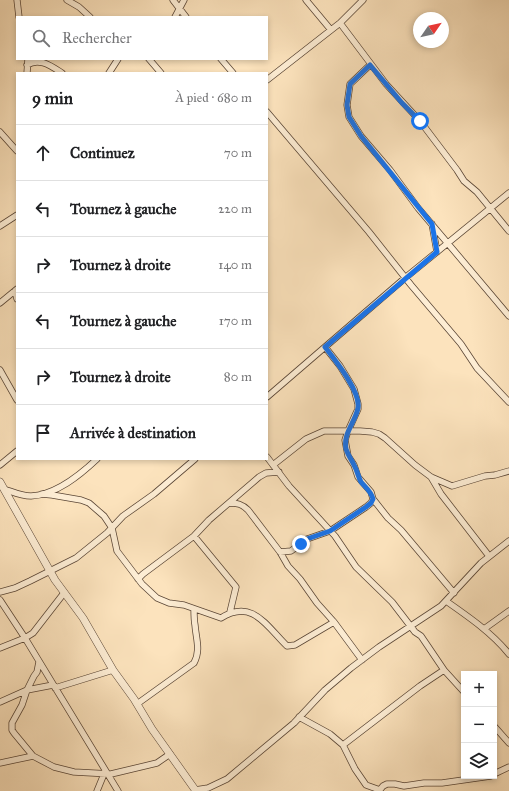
<!DOCTYPE html>
<html lang="fr">
<meta charset="utf-8">
<style>
:root{--surface:#fff;--page:#f6f6f6;--text:#202124;--muted:#757577;--line:#e0e0e0}
body{margin:0;font-family:"IM FELL Great Primer",serif;background:var(--page);color:var(--text)}
.controls{position:absolute;right:12px;bottom:12px;display:grid;overflow:hidden;border-radius:0px;box-shadow:0 2px 6px #0003}
.controls button{width:36px;height:36px;display:grid;place-items:center;padding:0;border:0;border-bottom:1px solid var(--line);background:var(--surface);color:var(--text);font:20px sans-serif}
.compass{position:absolute;left:413px;top:12px;width:36px;height:36px;border-radius:50%;background:var(--surface);box-shadow:0 2px 6px #0003;rotate:56deg}
.stop{position:absolute;width:12px;height:12px;margin:-9px;border:3px solid #1a73e8;border-radius:50%;background:#fff}
.stop.end{background:#1a73e8;border-color:#fff;box-shadow:0 1px 4px #0008}
.list{margin:0;padding:0;list-style:none}
h2{display:flex;justify-content:space-between;align-items:center;height:52px;margin:0;padding:0 16px;font-size:17px}
h2 small{font-size:13px;font-weight:400;color:var(--muted)}
.list li{display:grid;grid-template-columns:26px 1fr auto;gap:12px;align-items:center;box-sizing:border-box;height:56px;padding:0 16px;border-top:1px solid var(--line)}
.list b{display:block;font-size:15px;white-space:nowrap}
.list em{font-size:13px;font-style:normal;color:var(--muted)}
.icon{flex:none;width:22px;height:22px;fill:none;stroke:currentColor;stroke-width:2;stroke-linecap:round;stroke-linejoin:round}
.map{position:relative;flex:none;width:509px;height:791px;overflow:hidden}
.search{position:absolute;background:var(--surface);box-shadow:0 2px 6px #0003;left:16px;top:16px;width:252px;height:44px;display:flex;align-items:center;gap:10px;box-sizing:border-box;padding:0 14px;border-radius:0px;color:var(--muted);font-size:15px}
.panel{position:absolute;background:var(--surface);box-shadow:0 2px 6px #0003;left:16px;top:72px;width:252px;height:388px;border-radius:0px}
.map>svg:first-child{display:block}
</style>
<div class="map">
<svg width="509" height="791" viewBox="0 0 509 791">
<rect width="100%" height="100%" fill="#fce3bd"/>
<filter id="stains"><feTurbulence type="fractalNoise" baseFrequency=".005" numOctaves="4"/><feColorMatrix values="0 0 0 0 .2 0 0 0 0 .09 0 0 0 0 .02 0 0 0 .5 -.17"/></filter>
<radialGradient id="worn" r=".72"><stop offset=".6" stop-color="#630" stop-opacity="0"/><stop offset="1" stop-color="#630" stop-opacity=".3"/></radialGradient>
<g fill="none" stroke-linecap="round" stroke-linejoin="round">
<!-- minor casing -->
<g stroke="#5a4636" stroke-width="7">
<path id="minor" d="M17,0l2,17
M67,0l12,7 11,10
M173,0l13,17
M306,0l25,30
M175,17l9,-17
M340,23l46,61 34,37 37,49 7,11 13,11 32,39
M149,59l12,14
M221,59l12,14
M27,65c12,-8 24,1 35,8
M370,65l-20,19 -3,21 2,12 12,19 29,34 28,38 91,108
M27,73l1,-14
M109,73l9,-14
M267,80l73,-57 23,-23
M267,112l102,120 42,53 50,59 16,24 32,34
M0,132l17,19
M432,224l5,28
M0,226l17,-11
M15,291l2,8
M0,303l17,-14
M325,347l15,19 14,23 4,15v5l-10,22 -3,9 3,16 6,9 4,12 13,15 2,7 15,19 13,12 53,63
M0,370l17,30
M267,397l138,-119 104,-85
M267,457l22,29 46,50 21,31 36,35 23,30 6,4 23,34 20,22
M0,465l17,-14
M273,465l33,-26 18,-8h36l12,1 7,2 6,4 30,27 16,12 21,9 33,-10 10,-1 14,-4
M431,477l10,17 48,62
M4,489c9,3 17,7 27,7 25,-1 49,-21 66,-37
M42,494l10,1 29,5 8,3 15,13 8,12 5,23 25,33 15,14 12,5 15,2 37,13c32,-20 46,9 66,28l8,-1 39,-23
M229,503c8,0 13,1 19,7l32,42 8,14 12,13 17,24 17,19 28,38
M194,536l42,51 -6,25
M280,552l11,-1 16,-12 23,-8 36,-24 5,-4 2,-4
M138,579l5,-5 51,-38 15,-16 50,-43 7,-4 13,-1
M0,592l15,-4 15,-7 46,-23 31,-25 16,-17 31,-22 41,-35
M0,600l25,38 93,153
M446,601c23,16 46,32 63,53
M484,629l25,-18
M0,648l25,-10 8,-5 31,-40
M55,688l58,-18
M0,702l27,-12 26,-5
M137,704l57,-41c7,-13 2,-24 1,-38 -1,-5 -1,-11 -1,-16
M299,717l31,17 13,11 12,24 11,16 14,5
M494,726l15,17
M343,745l77,-59 24,-16
M33,756l-19,-23 -2,-3v-7l10,-18 5,-15 7,-14 3,-4 2,-10
M0,763l33,-7 21,11 20,5 37,2 46,-11 13,-9
M494,774l15,-7
M195,790l13,-2 19,-9 67,-56 31,-33 26,-22 28,-21 62,-41 40,-43 28,-22
M97,791l7,-17
M379,791l4,-5 4,-2h8l9,2 20,-3h18l49,-7"/>
</g>
<!-- tertiary casing -->
<g stroke="#5a4636" stroke-width="8">
<path id="tertiary" d="M0,482l55,98 28,38 30,52 21,29 18,30 44,62"/>
</g>
<!-- minor -->
<use href="#minor" stroke="#fdedd4" stroke-width="5.5"/>
<!-- tertiary -->
<use href="#tertiary" stroke="#fdedd4" stroke-width="7"/>
</g>
<g fill="none" stroke-linecap="round" stroke-linejoin="round">
<!-- route -->
<path stroke="#1a73e8" stroke-width="5" d="M301,544l6,-5 23,-8 36,-24 5,-4 2,-4c-2,-8 -7,-11 -12,-17 -3,-6 -4,-12 -7,-17 -3,-6 -6,-10 -8,-16 -3,-16 9,-26 12,-41 3,-16 -23,-48 -33,-61l112,-95 -5,-28 -71,-88 -12,-19 -2,-12 3,-21 20,-19 32,38 18,18"/>
</g>
<rect width="100%" height="100%" filter="url(#stains)"/>
<rect width="100%" height="100%" fill="url(#worn)"/>
</svg>
<div class="controls">
<button>+</button>
<button>−</button>
<button><svg class="icon" aria-label="layers" viewBox="0 0 24 24"><path d="M12 4l9 5-9 5-9-5zM3 14l9 5 9-5"/></svg></button>
</div>
<svg class="compass" viewBox="-18 -18 36 36"><path d="M0-13l5 13h-10z" fill="#e53935"/><path d="M0 13l5-13h-10z" fill="#757577"/></svg>
<div class="stop" style="left:420px;top:121px"></div>
<div class="stop end" style="left:301px;top:544px"></div>
<div class="search"><svg class="icon" aria-label="search" viewBox="0 0 24 24"><circle cx="10" cy="10" r="6"/><path d="M15 15l6 6"/></svg>Rechercher</div>
<section class="panel">
<h2>9 min<small>À pied · 680 m</small></h2>
<ul class="list">
<li><svg class="icon" aria-label="ahead" viewBox="0 0 24 24"><path d="M12 20V5M6 11l6-6 6 6"/></svg><div><b>Continuez</b></div><em>70 m</em></li>
<li><svg class="icon" aria-label="left" viewBox="0 0 24 24"><path d="M17 20v-9H6M10 6l-5 5 5 5"/></svg><div><b>Tournez à gauche</b></div><em>220 m</em></li>
<li><svg class="icon" aria-label="right" viewBox="0 0 24 24"><path d="M7 20v-9h11M14 6l5 5-5 5"/></svg><div><b>Tournez à droite</b></div><em>140 m</em></li>
<li><svg class="icon" aria-label="left" viewBox="0 0 24 24"><path d="M17 20v-9H6M10 6l-5 5 5 5"/></svg><div><b>Tournez à gauche</b></div><em>170 m</em></li>
<li><svg class="icon" aria-label="right" viewBox="0 0 24 24"><path d="M7 20v-9h11M14 6l5 5-5 5"/></svg><div><b>Tournez à droite</b></div><em>80 m</em></li>
<li><svg class="icon" aria-label="arrive" viewBox="0 0 24 24"><path d="M6 21V4h12l-3 4 3 4H6"/></svg><div><b>Arrivée à destination</b></div></li>
</ul>
</section>
</div>
